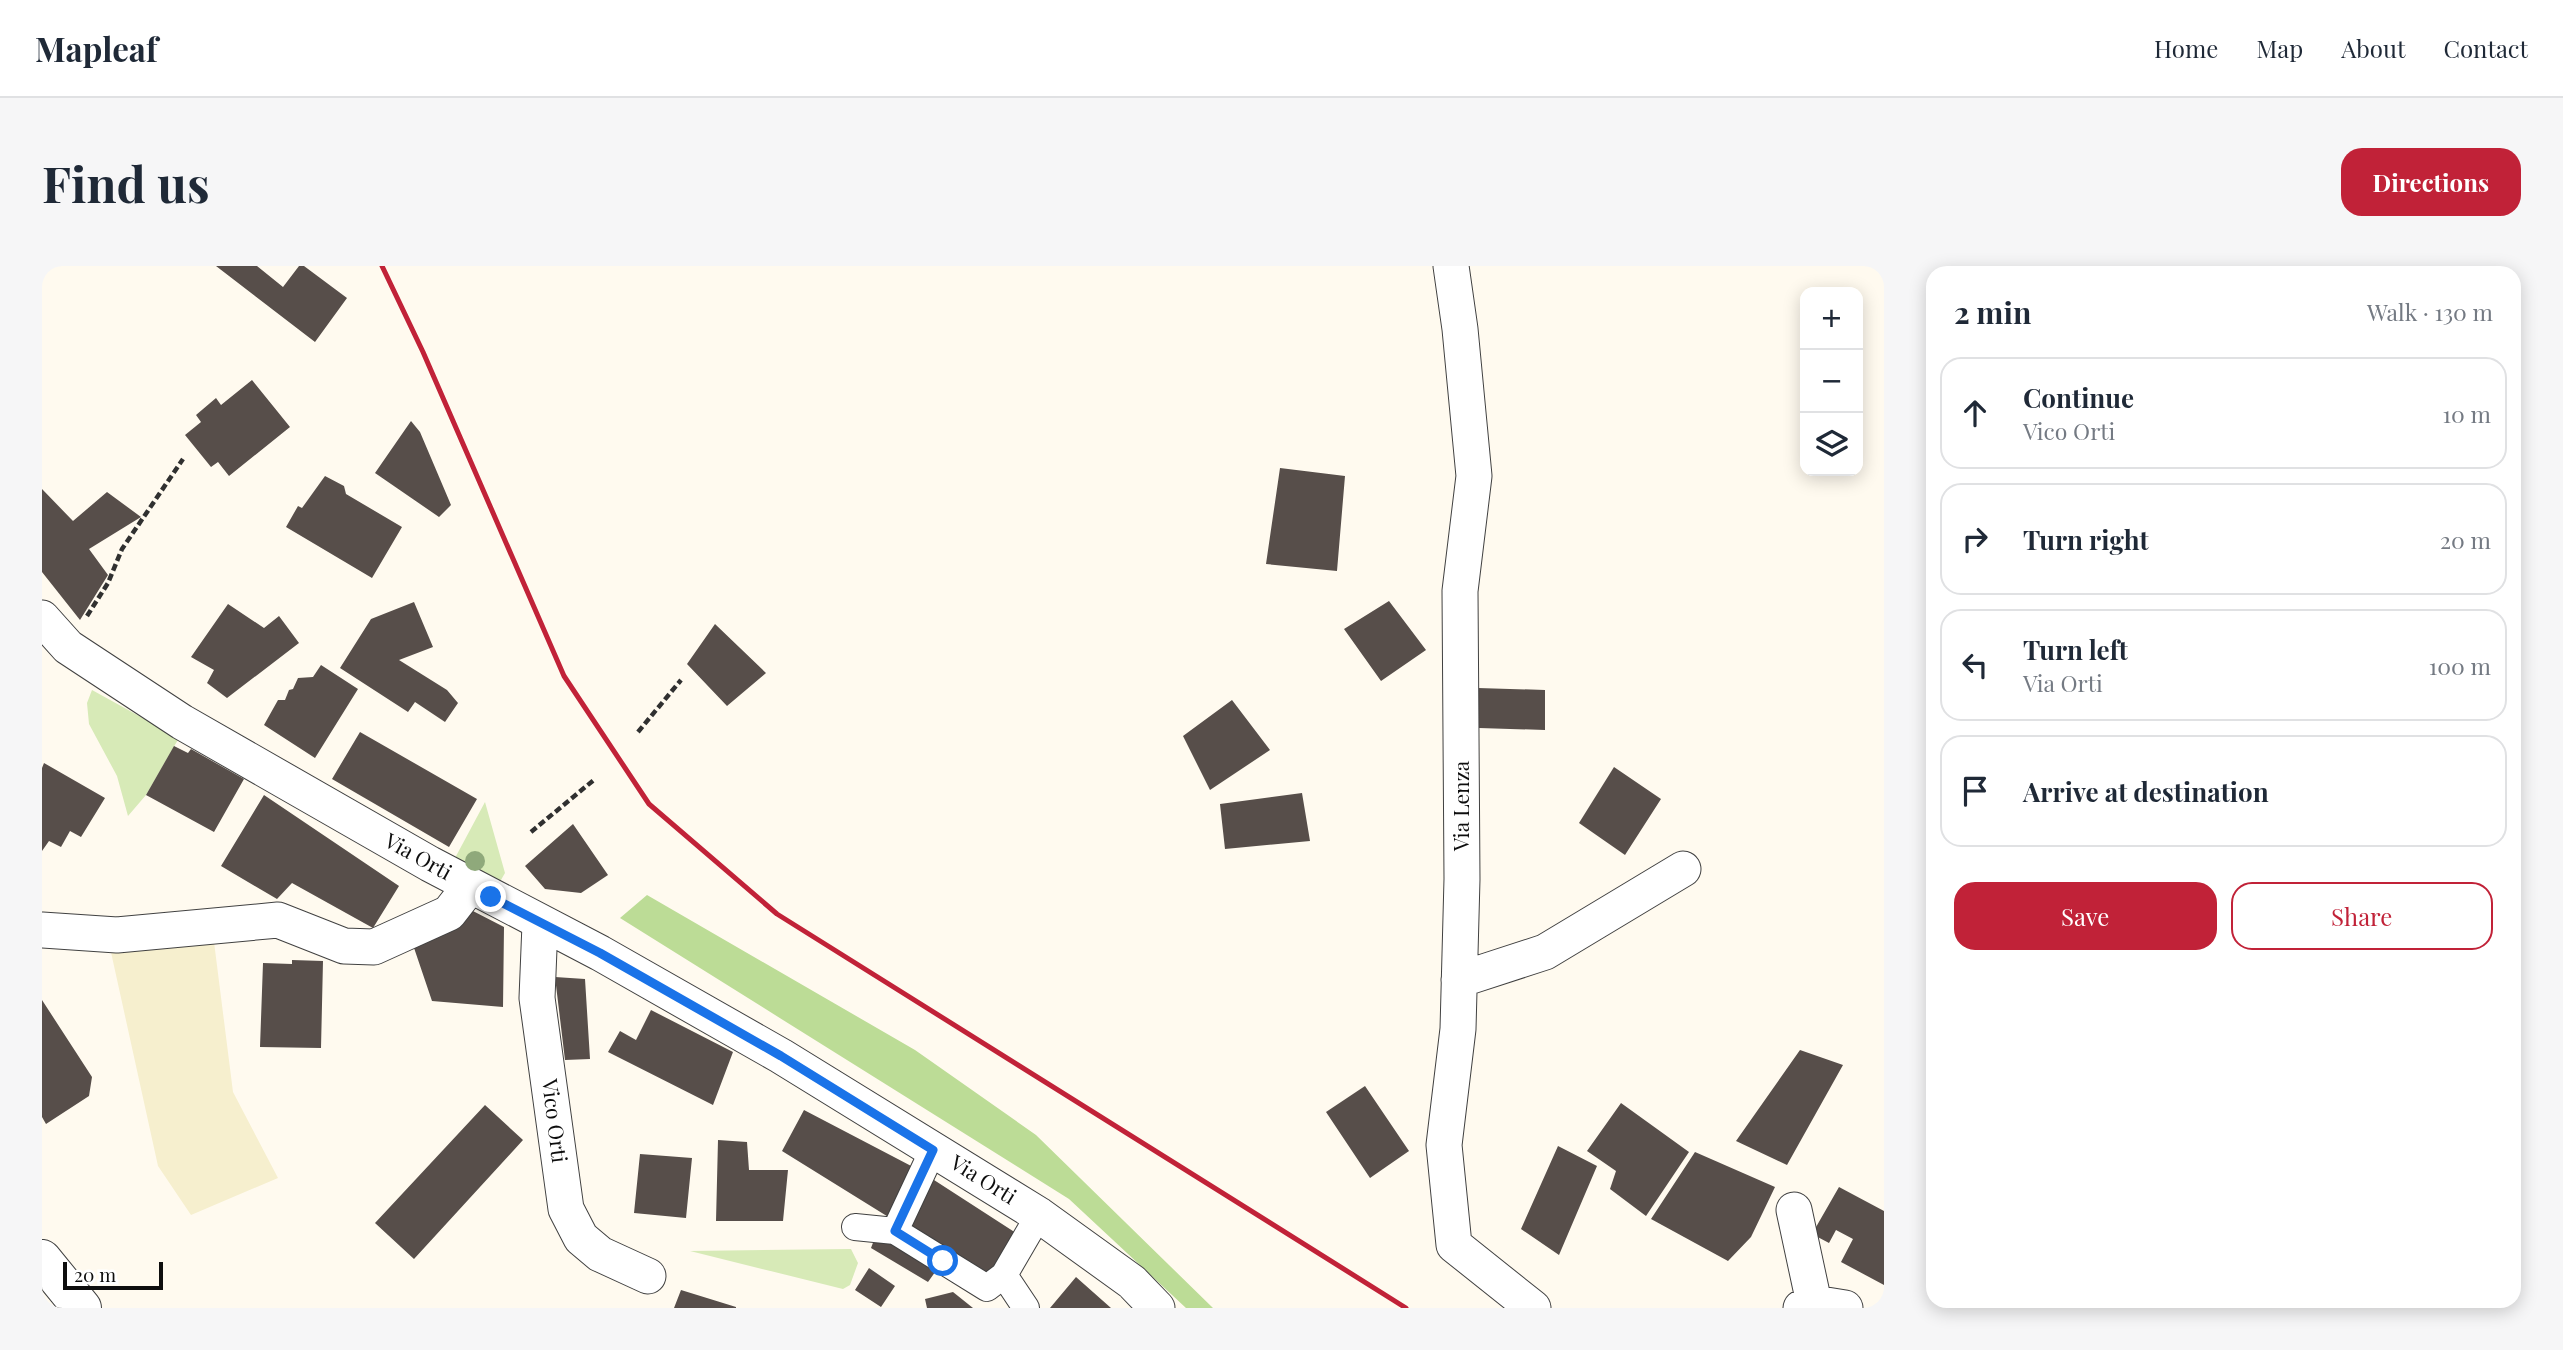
<!DOCTYPE html>
<meta charset="utf-8">
<style>
:root{--surface:#fff;--page:#f6f6f7;--text:#1f2937;--muted:#747a83;--line:#e0e1e3;--accent:#c12238}
body{margin:0;font-family:"Playfair Display",serif;background:var(--page);color:var(--text)}
.controls{position:absolute;right:21px;top:21px;display:grid;overflow:hidden;border-radius:14px;box-shadow:0 4px 18px #0003}
.controls button{width:63px;height:63px;display:grid;place-items:center;padding:0;border:0;border-bottom:2px solid var(--line);background:var(--surface);color:var(--text);font:35px sans-serif}
.scale{position:absolute;left:21px;bottom:18px;width:100px;box-sizing:border-box;padding-left:7px;border:4px solid #0e0e0e;border-top:0;font-size:19px;line-height:24px;white-space:nowrap;color:#0e0e0e;-webkit-text-stroke:5px #fff;paint-order:stroke}
.stop{position:absolute;width:21px;height:21px;margin:-16px;border:5px solid #1a73e8;border-radius:50%;background:#fff}
.stop.end{background:#1a73e8;border-color:#fff;box-shadow:0 2px 7px #0008}
.list{margin:0;padding:0;list-style:none}
h2{display:flex;justify-content:space-between;align-items:center;height:91px;margin:0;padding:0 28px;font-size:30px}
h2 small{font-size:23px;font-weight:400;color:var(--muted)}
.list li{display:grid;grid-template-columns:46px 1fr auto;gap:21px;align-items:center;box-sizing:border-box;height:112px;margin:0 14px 14px;padding:0 14px;border:2px solid var(--line);border-radius:21px}
.list b{display:block;font-size:26px;white-space:nowrap}
.list p{margin:0;font-size:23px;white-space:nowrap;color:var(--muted)}
.list em{font-size:23px;font-style:normal;color:var(--muted)}
.actions{display:flex;gap:14px;padding:21px 28px}
.actions a{flex:1;padding:16px 0;border:2px solid var(--accent);border-radius:21px;text-align:center;font-size:24px;color:var(--accent)}
.actions .main{background:var(--accent);color:#fff}
.icon{flex:none;width:38px;height:38px;fill:none;stroke:currentColor;stroke-width:2;stroke-linecap:round;stroke-linejoin:round}
.map{position:relative;flex:none;width:1842px;height:1042px;overflow:hidden;border-radius:21px}
header{display:flex;align-items:center;gap:42px;box-sizing:border-box;height:98px;padding:0 35px;background:var(--surface);border-bottom:2px solid var(--line)}
header strong{font-size:33px}
nav{display:flex;gap:38px;margin-inline-start:auto;font-size:24px}
.intro{display:flex;align-items:center;justify-content:space-between;box-sizing:border-box;height:168px;padding:0 42px}
h1{margin:0;font-size:49px}
.button{padding:18px 32px;border-radius:21px;background:var(--accent);color:#fff;font-size:24px;font-weight:700}
main{display:flex;gap:42px;padding:0 42px}
aside{flex:1;background:var(--surface);border-radius:21px;box-shadow:0 4px 18px #0003}
.map>svg:first-child{display:block}
</style>
<header>
<strong>Mapleaf</strong>
<nav><a>Home</a><a>Map</a><a>About</a><a>Contact</a></nav>
</header>
<div class="intro"><h1>Find us</h1><a class="button">Directions</a></div>
<main>
<div class="map">
<svg width="1842" height="1042" viewBox="0 0 1842 1042">
<rect width="100%" height="100%" fill="#fffaef"/>
<!-- farmland -->
<path fill="#f6efce" d="M170,660l21,166 45,86 -87,37 -33,-49 -51,-232z"/>
<!-- green -->
<path fill="#d7eab7" d="M50,424l87,48 -33,57 -18,21 -11,-40 -28,-52 -2,-21z
M443,536l20,71 -14,24 -44,-24z
M809,983l7,14 -8,22 -7,4 -153,-38z"/>
<!-- forest -->
<path fill="#bcdc96" d="M605,629l268,155 121,85 177,173h-27l-117,-109 -449,-281z"/>
<!-- building -->
<path fill="#574e4a" d="M174,0h41l26,21 16,-21h5l43,32 -32,44z
M210,114l38,47 -61,49 -11,-14 -7,5 -26,-32 16,-13 -5,-7 20,-17 5,7z
M369,155l9,11 31,73 -12,12 -64,-44z
M1238,202l65,8 -8,95 -71,-7z
M283,210l19,10 2,8 56,33 -30,51 -86,-51 12,-21 4,2z
M0,223l31,32 34,-29 34,25 -52,32 19,26 -28,45 -38,-48z
M1347,335l37,49 -45,31 -37,-52z
M372,336l19,45 -34,13 48,30 11,13 -13,19 -30,-20 -7,10 -68,-44 31,-49z
M186,338l36,24 15,-12 20,27 -72,55 -20,-15 7,-13 -23,-13z
M673,358l51,49 -39,33 -40,-42z
M279,399l37,24 -43,69 -51,-33 14,-25h7l4,-10 4,-1 5,-11 15,-1z
M1436,422l67,2v40l-66,-2z
M1190,434l38,50 -60,40 -27,-54z
M318,466l117,67 -28,48 -117,-68z
M132,480l14,7 3,-4 53,30 -30,53 -68,-37z
M2,497l61,35 -24,39 -11,-6 -9,16 -12,-6 -7,10v-83z
M1572,501l47,32 -36,56 -46,-32z
M1260,527l8,48 -85,8 -5,-45z
M222,529l135,91 -26,42 -81,-45 -15,16 -56,-33z
M531,558l35,51 -27,18 -36,-4 -20,-23z
M429,644l33,17 -1,80 -71,-6 -21,-62z
M250,694l31,1 -2,87 -61,-1 3,-84 29,1z
M513,711l30,2 5,80 -25,1z
M0,734l50,77 -3,19 -43,28 -4,-7z
M609,744l82,42 -20,53 -105,-53 12,-21 16,9z
M1758,784l43,15 -56,100 -51,-24z
M1323,820l44,65 -39,27 -44,-66z
M1579,837l68,49 -43,64 -36,-27 6,-18 -29,-20z
M443,839l38,35 -109,119 -39,-36z
M762,844l111,58 -25,50 -108,-67z
M676,874l29,2 2,28h39l-5,51h-67z
M1516,880l39,20 -38,89 -38,-26z
M1653,886l80,35 -24,50 -23,24 -77,-42z
M598,888l52,4 -6,60 -52,-5z
M892,914l82,53 -26,44 -88,-52z
M1797,921l45,24v74l-43,-23 12,-23 -17,-9 -7,13 -17,-9z
M835,966l66,29 -15,21 -57,-34z
M827,1002l26,18 -14,21 -26,-17z
M1034,1011l35,31h-61z
M639,1024l55,17v1h-62z
M911,1026l20,16h-46l-2,-9z"/>
<g fill="none" stroke-linecap="round" stroke-linejoin="round">
<!-- pedestrian casing -->
<g stroke="#414141" stroke-width="28">
<path id="pedestrian" d="M813,961l40,4 92,57 17,-13 22,33
M853,965l38,-81
M962,1009l35,-60"/>
</g>
<!-- minor casing -->
<g stroke="#414141" stroke-width="37">
<path id="minor" d="M1409,0l9,63 14,147 -14,115 2,288 -4,150 -14,116 10,100 79,63
M0,352l26,29 114,75 248,142 170,89 181,103 258,159 93,67 25,26
M498,658l-3,74 29,211 15,29 19,16 48,22
M0,664l75,5 161,-15 66,26 30,1 75,-34 21,-27
M1417,714l86,-28 138,-83
M1752,944l20,93
M1759,1042l13,-5 31,5"/>
</g>
<!-- tertiary casing -->
<g stroke="#414141" stroke-width="40">
<path id="tertiary" d="M0,993l40,49"/>
</g>
<!-- path -->
<path stroke="#303030" stroke-width="4.5" stroke-dasharray="7 3.5" stroke-linecap="butt" d="M45,350l21,-33 14,-34 61,-90
M596,466l43,-52
M489,566l64,-53"/>
<!-- pedestrian -->
<use href="#pedestrian" stroke="#fff" stroke-width="26"/>
<!-- minor -->
<use href="#minor" stroke="#fff" stroke-width="35"/>
<!-- tertiary -->
<use href="#tertiary" stroke="#fff" stroke-width="38"/>
<!-- rail -->
<path stroke="#c12238" stroke-width="5" d="M340,0l41,86 141,324 85,128 128,110 629,394"/>
</g>
<!-- trees -->
<circle fill="#8fa97b" cx="433" cy="595" r="10"/>
<g fill="none" stroke-linecap="round" stroke-linejoin="round">
<!-- route -->
<path stroke="#1a73e8" stroke-width="9" d="M449,631l109,56 181,103 152,94 -38,81 48,30"/>
</g>
<g text-anchor="middle" stroke-width="7" stroke-linejoin="round" paint-order="stroke">
<!-- street labels -->
<g font-size="21" fill="#0e0e0e" stroke="#fff">
<text transform="translate(1420 540) rotate(-90)" y="7">Via Lenza</text>
<text transform="translate(376 591) rotate(29)" y="7">Via Orti</text>
<text transform="translate(512 855) rotate(83)" y="7">Vico Orti</text>
<text transform="translate(941 914) rotate(32)" y="7">Via Orti</text>
</g>
</g>
</svg>
<div class="controls">
<button>+</button>
<button>−</button>
<button><svg class="icon" aria-label="layers" viewBox="0 0 24 24"><path d="M12 4l9 5-9 5-9-5zM3 14l9 5 9-5"/></svg></button>
</div>
<div class="scale">20 m</div>
<div class="stop" style="left:901px;top:995px"></div>
<div class="stop end" style="left:449px;top:631px"></div>
</div>
<aside>
<h2>2 min<small>Walk · 130 m</small></h2>
<ul class="list">
<li><svg class="icon" aria-label="ahead" viewBox="0 0 24 24"><path d="M12 20V5M6 11l6-6 6 6"/></svg><div><b>Continue</b><p>Vico Orti</p></div><em>10 m</em></li>
<li><svg class="icon" aria-label="right" viewBox="0 0 24 24"><path d="M7 20v-9h11M14 6l5 5-5 5"/></svg><div><b>Turn right</b></div><em>20 m</em></li>
<li><svg class="icon" aria-label="left" viewBox="0 0 24 24"><path d="M17 20v-9H6M10 6l-5 5 5 5"/></svg><div><b>Turn left</b><p>Via Orti</p></div><em>100 m</em></li>
<li><svg class="icon" aria-label="arrive" viewBox="0 0 24 24"><path d="M6 21V4h12l-3 4 3 4H6"/></svg><div><b>Arrive at destination</b></div></li>
</ul>
<div class="actions"><a class="main">Save</a><a>Share</a></div>
</aside>
</main>
